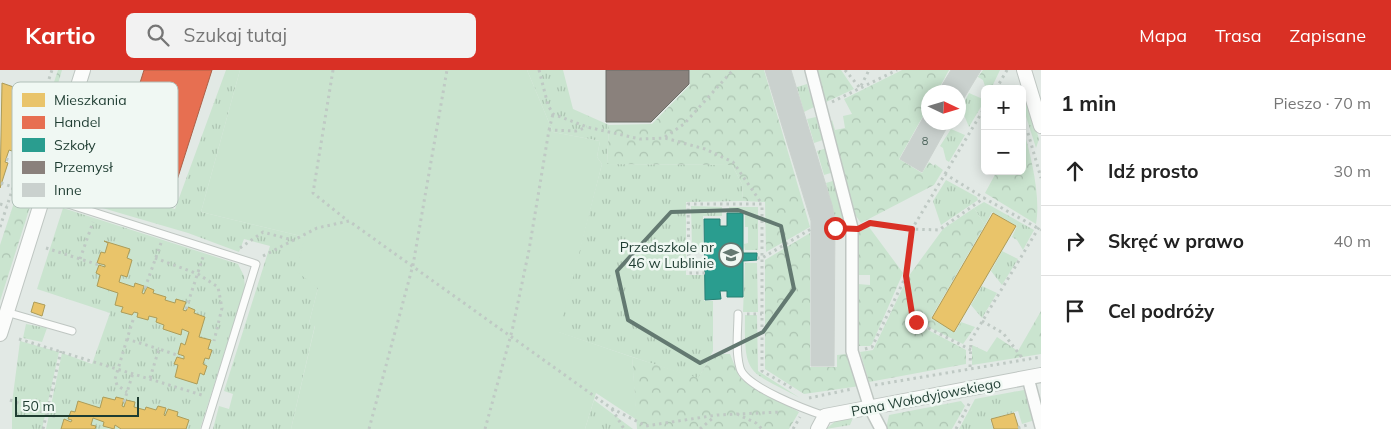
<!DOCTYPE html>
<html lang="pl">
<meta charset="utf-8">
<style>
:root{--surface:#fff;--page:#f2f2f2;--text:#222;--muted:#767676;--line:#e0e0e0;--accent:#d93025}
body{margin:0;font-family:Mulish,sans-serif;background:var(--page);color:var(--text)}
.controls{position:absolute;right:15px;top:15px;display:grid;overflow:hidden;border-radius:8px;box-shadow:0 2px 12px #0003}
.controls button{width:45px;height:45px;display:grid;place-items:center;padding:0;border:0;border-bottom:1px solid var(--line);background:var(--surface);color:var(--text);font:25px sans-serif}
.compass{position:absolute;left:921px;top:15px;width:45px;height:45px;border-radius:50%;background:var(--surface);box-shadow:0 2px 12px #0003;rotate:94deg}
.scale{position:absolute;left:15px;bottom:12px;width:124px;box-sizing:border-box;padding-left:5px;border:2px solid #1f3d32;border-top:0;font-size:14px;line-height:18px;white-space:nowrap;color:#1f3d32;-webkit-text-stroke:4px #f0f8f3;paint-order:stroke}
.stop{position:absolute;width:15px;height:15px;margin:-11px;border:4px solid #d93025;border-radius:50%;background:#fff}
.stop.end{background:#d93025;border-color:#fff;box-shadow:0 1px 5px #0008}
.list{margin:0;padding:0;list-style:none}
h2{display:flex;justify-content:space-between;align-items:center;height:65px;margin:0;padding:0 20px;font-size:21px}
h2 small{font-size:16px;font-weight:400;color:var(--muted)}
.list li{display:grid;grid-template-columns:32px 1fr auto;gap:15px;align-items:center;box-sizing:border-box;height:70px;padding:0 20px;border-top:1px solid var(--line)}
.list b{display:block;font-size:19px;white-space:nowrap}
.list em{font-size:16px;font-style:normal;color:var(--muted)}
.icon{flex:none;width:28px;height:28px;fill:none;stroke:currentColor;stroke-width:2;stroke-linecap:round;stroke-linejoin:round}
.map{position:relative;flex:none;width:1041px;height:359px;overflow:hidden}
header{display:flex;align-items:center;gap:30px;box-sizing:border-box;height:70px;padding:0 25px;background:var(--accent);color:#fff}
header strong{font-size:24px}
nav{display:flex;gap:28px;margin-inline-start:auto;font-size:18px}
.search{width:350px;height:45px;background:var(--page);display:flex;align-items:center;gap:12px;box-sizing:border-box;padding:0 18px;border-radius:8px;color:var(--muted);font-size:19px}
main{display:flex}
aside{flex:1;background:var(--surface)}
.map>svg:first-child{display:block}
</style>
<header>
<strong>Kartio</strong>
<div class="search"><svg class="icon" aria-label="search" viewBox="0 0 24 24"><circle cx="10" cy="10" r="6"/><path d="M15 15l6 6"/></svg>Szukaj tutaj</div>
<nav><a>Mapa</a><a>Trasa</a><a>Zapisane</a></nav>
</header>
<main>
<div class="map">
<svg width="1041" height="359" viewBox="0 0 1041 359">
<defs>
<pattern id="grass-tufts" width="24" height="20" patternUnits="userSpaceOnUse" patternTransform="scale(1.25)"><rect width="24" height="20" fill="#cae4cf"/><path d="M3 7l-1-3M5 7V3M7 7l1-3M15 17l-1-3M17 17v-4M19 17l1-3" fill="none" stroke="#adc4b2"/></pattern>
<pattern id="forest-crowns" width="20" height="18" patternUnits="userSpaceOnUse" patternTransform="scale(1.25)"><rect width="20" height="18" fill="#cae4cf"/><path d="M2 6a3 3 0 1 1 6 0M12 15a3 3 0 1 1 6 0" fill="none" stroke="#adc4b2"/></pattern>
</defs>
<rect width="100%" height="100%" fill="#e2e9e5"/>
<!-- grass -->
<path fill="url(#grass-tufts)" d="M226,0h14l-39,142 104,25 13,51 -9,35 6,2 -24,104h-78l6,-23 10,3 4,-15 -9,-3 46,-145 -26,-7 -5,13 -51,-19 -130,-38 6,-20 111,34z
M527,0h36l10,39 36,16 -2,39 125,1 10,19 1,17 -57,1v73h18v26h9v50l-15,28 -140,-47 44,-168 -5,-7 3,-16 -47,-9z
M807,14l7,23 -10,5 -7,-25z
M969,23l16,7 -16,27 -5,-12 -5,-3z
M1025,34l4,2 10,33 -3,9 -13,-41z
M816,47l7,23 -9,3 -7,-24z
M951,59l14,6 -16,27 -3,-2 -3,-12 -3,-2z
M827,78l7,24 -10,3 -7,-24z
M836,110l11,41h-11l-10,-38z
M946,110l31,17 1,3 -37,25 -8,-24z
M984,132l50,28 -11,20 -6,-10 -5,-3 5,-11 -25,-14 -7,13 -11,-17z
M691,136l31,1v9h-19v33l-11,-1z
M729,137h29v43h-13l-1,-6 4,-1v-16h-3v-14l-16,-1z
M63,138l175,56 6,12 1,12 -45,141h-154l16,-76 30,11 18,-51 -73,-24z
M1002,181l16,8 -16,26 -11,-14z
M745,193h12l1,49h-15z
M982,216l15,7 -15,25 -11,-13z
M745,245h12l1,56 42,27c-52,-28 -56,-20 -55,-83z
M26,254l21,4 -5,14 -19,-4z
M20,271l39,11 -17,77h-30v-26z
M1024,320l11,30 -13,4 -4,-13 -28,8 3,10h-34l16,-30z
M594,330l39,29h-48z
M851,346l2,2 -3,7 -24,4 12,-10z"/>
<!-- forest -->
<path fill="url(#forest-crowns)" d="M58,0h4l-6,21 10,3 -66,207v-56z
M690,0h74l46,157 -44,25 -1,-50 -22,-1 -1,-17 -10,-19 -125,-1 2,-39 43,-1 38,-39z
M814,0h27l13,19 -30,14z
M902,0h47l-12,22h-9v15l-29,52 23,14 7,-11 5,4 1,-2 8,6 -9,15 -73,38 -5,-7 -26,-93 2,-3 3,10 10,-2 -2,-12 9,-2 -8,-15z
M983,0h17l-9,19h-5l-3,-9 -5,-3z
M1023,58c8,28 18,69 13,96l-51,-31 12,-22h25z
M974,138l11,17 -54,93 24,14 6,-10 14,5 -12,17 -47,-23 -8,-44 35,-48z
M869,157l34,46 -31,71 -2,2h-12l-1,-59 1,-3 12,1v-10h-13v-42z
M810,163v134h27v-12l10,-1 13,32 -56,8 -39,-25v-109z
M905,213l8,39 53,28v14l-97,18 -9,-30 13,-2z
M1041,241v43l-69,11v-20l15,7 10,-15 21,14z
M715,284h15l9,22 5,5 55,31 -10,17h-152l-5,-72 66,21 12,-20z
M961,331l4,5 -13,23h-66l3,-14z"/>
<!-- garden -->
<path fill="#cae4cf" d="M240,0h287l26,62 47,9 -3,16 5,7 -43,168 73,25 5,63 -41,-27 -11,36h-294l24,-103 -6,-3 9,-35 -22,-17 9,-34 -104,-25z"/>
<!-- homes -->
<path fill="#e9c46a" stroke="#ac9c59" d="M2,13l29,10 -12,27 3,1 -10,30 -3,-1 -4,12 3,1 -8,25z
M993,143l23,13 -62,106 -22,-14z
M104,171l26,8 -3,9 5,2 -5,17 -6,-2 -2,7 15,5 1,-4 9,3 -2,7 2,1 3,-7 7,3 -1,3 13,4 -1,3 10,3 1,-4 10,3 -3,8 3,1 2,-4 7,3 -1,3 11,4 -6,20 12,3 -3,9 4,1 -3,9 -4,-1 -2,6 4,2 -3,9 -4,-2 -3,11 -22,-7 3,-12 -4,-1 3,-7 7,2v-3l-6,-2 3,-11 4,2 4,-13 -7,-3 -1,6 -18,-6 1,-4 -8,-3 1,-4 -8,-2 -1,4 -11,-3 1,-4 -4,-1 -2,3 -11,-3 2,-5 -8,-2 3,-12 -21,-7 3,-11 -4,-2 3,-8 6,2v-2l-8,-2 4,-11 4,1 3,-10z
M34,232l11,3 -3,11 -11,-4z
M103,327l12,3 1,-3 8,2 -2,7 2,1 2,-7 9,2 -1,5 11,3 1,-3 10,3 2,-4 8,2 -2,7 1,1 3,-7 10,3 -1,4 12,4 -3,9h-65l-6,-4 -1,4 -11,-3 1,-4 -11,-4 -2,7 5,1 -1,3h-34l3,-10 7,3 1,-2 -4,-1 3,-8 4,1 3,-11 22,7z
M1014,343l5,16h-25l-3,-10z"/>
<!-- shops -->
<path fill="#e76f51" stroke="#ab6048" d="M144,0h68l-41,129 -19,-6 4,-14 -42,-13z"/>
<!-- schools -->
<path fill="#2a9d8f" stroke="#278073" d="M727,143h16v40h14v7l-14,1v36h-16v-6h-7l1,8 -16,1 -1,-81h16v7h7z"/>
<!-- industry -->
<path fill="#8a817c" stroke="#6a6d66" d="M606,0h83v14l-38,38h-45z"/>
<!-- building -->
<path fill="#cad1ce" stroke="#cbd2ce" d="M765,0h26l41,135 3,15 -1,146h-23v-145z
M951,0h30l-23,38v-16h-20z
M928,39v13h22l-28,50 -22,-13z"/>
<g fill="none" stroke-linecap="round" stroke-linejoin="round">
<!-- service casing -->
<g stroke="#bfc6c2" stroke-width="9">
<path id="service" d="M53,94l88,28
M43,126l213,68 -51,165
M6,242l66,19
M738,244c0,17 -3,37 2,54 5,19 67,42 85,48"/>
</g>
<!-- pedestrian casing -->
<g stroke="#bfc6c2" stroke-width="14">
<path id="pedestrian" d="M811,0l41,158v123l18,57 11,21
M1028,308l13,49"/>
</g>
<!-- minor casing -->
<g stroke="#bfc6c2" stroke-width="16">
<path id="minor" d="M1024,0l17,56
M0,264l83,-264
M818,359l7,-13 216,-41"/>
</g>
<!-- path -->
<path stroke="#bfc9c4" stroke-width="3" stroke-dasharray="2.5 4" stroke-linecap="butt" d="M333,0l-20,123 35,28
M539,0l9,35 5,9 34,13 53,12 25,-1 40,11 28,13 29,42
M845,0l15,18 9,-18
M996,19l11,-19
M832,32l65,-32
M20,47l15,5
M549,60l4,-16
M1028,63l13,45
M665,67l19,-13 49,-54
M6,89l15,5
M945,104l40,-67
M1,113l12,4
M91,118l8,15
M68,123l9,-10
M0,134l7,2
M865,156l5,-3 42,6 27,1 45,-32 57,32
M0,157l52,-157
M46,178l56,18
M240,178l23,-16 29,8
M688,181h17
M263,186l54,-28 32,-7 262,187 35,18 71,-11 64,-3
M155,188l43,16 20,13 4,21 -8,33
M757,188h5l49,-29
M80,189l13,-37
M705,203h-16l-1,-69h74v167l33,19
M145,218l16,-45
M186,239l17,-52
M747,244h15
M133,250l-6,19 32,10
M982,251l21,12 20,26
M19,269l186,57
M127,269l-12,40 2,6 10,7
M865,279l7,-2 34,-71
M971,280l-58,-30 -7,-44 6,-47 33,-55 39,24
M970,297l1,-27 70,-116
M150,308l9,-29 21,7
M875,315l166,-28
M809,328l43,-9
M10,330l46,17
M124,332l9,-29
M612,339l12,20
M737,344l19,9 6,6
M1018,358l9,-3
M43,359l18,-78
M369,359l44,-164 34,-195
M485,359l27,-98 17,-81 20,-120 27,1 11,-4
M700,359l14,-12
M793,359l7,-12
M956,359l14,-27"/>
<!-- service -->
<use href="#service" stroke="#fbfcfb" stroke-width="7"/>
<!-- pedestrian -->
<use href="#pedestrian" stroke="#fbfcfb" stroke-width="11"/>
<!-- minor -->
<use href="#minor" stroke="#fbfcfb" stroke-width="14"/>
</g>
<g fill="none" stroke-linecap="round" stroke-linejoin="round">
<!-- route -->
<path stroke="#d93025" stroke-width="6" d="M835,158l23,1 12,-6 42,6 -6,47 7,44 3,2"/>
</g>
<!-- marked area -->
<path fill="none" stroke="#637971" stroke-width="4" stroke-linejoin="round" d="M738,140l43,16 13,63 -31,43 -63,31 -72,-43 -11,-49 54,-59z"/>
<!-- icons -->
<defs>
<g id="school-ring" transform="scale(1.25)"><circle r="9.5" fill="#f0f8f3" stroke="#637971" stroke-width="1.5"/><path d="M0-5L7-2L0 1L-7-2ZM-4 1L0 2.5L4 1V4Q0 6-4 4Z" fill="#637971"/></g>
</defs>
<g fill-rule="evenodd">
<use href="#school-ring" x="731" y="185"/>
</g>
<g text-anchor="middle" stroke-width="5" stroke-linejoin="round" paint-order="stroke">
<!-- number labels -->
<g font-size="11" fill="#4b635a">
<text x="925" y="75">8</text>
</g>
<!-- poi labels -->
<g font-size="14" fill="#1f3d32" stroke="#f0f8f3" text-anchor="end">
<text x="714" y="182">Przedszkole nr<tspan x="714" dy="16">46 w Lublinie</tspan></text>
</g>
<!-- street labels -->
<g font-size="14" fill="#1f3d32" stroke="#f0f8f3">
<text transform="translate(926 327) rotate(-11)" y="5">Pana Wołodyjowskiego</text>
</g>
</g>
<!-- legend -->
<rect x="12" y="12" width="166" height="126" rx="8" fill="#f0f8f3" stroke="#b1c0b9" stroke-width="1"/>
<rect x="22" y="23" width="23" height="14" fill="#e9c46a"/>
<rect x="22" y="46" width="23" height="13" fill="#e76f51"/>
<rect x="22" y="68" width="23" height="14" fill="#2a9d8f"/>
<rect x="22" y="91" width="23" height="13" fill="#8a817c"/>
<rect x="22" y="113" width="23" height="14" fill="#cad1ce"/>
<g font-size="14" fill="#1f3d32">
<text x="54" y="35">Mieszkania</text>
<text x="54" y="57">Handel</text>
<text x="54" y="80">Szkoły</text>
<text x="54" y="102">Przemysł</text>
<text x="54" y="125">Inne</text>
</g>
</svg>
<div class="controls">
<button>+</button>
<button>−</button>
</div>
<svg class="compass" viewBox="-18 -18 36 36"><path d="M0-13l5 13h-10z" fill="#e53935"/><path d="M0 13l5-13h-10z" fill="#767676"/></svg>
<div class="scale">50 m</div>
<div class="stop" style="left:835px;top:158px"></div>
<div class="stop end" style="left:916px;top:252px"></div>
</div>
<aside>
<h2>1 min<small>Pieszo · 70 m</small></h2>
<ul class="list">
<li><svg class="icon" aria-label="ahead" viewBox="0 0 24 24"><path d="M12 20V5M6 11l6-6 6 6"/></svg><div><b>Idź prosto</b></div><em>30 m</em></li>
<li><svg class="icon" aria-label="right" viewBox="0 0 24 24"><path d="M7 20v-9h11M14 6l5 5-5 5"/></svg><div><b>Skręć w prawo</b></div><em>40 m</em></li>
<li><svg class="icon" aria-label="arrive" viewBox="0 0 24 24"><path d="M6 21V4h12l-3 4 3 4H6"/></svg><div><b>Cel podróży</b></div></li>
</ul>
</aside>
</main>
